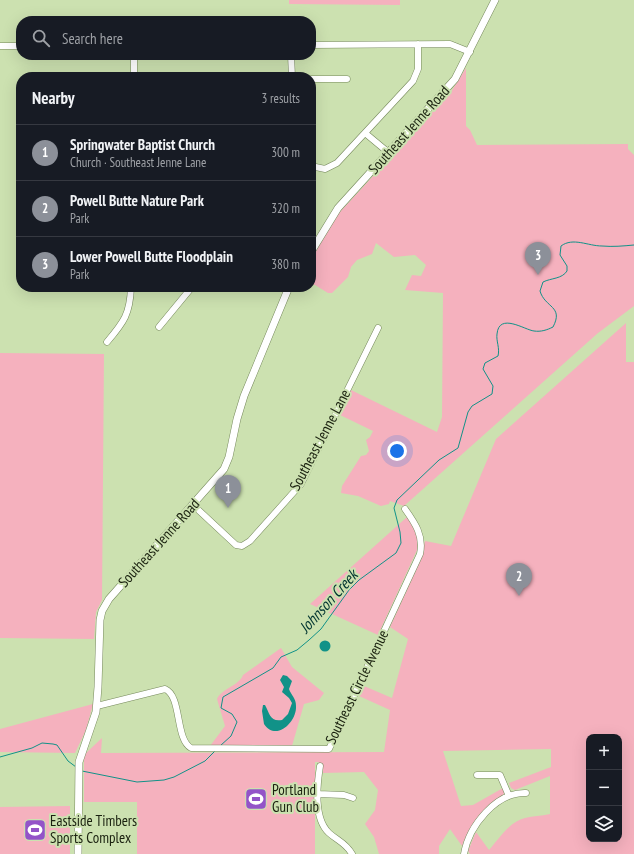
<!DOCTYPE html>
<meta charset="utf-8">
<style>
:root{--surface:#171b24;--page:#242831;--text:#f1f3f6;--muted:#9ea1a6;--line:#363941;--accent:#8c9099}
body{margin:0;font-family:"PT Sans Narrow",sans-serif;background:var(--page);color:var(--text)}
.controls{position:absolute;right:12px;bottom:12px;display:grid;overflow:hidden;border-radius:8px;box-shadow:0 4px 16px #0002}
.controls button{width:36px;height:36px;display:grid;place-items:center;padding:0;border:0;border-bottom:1px solid var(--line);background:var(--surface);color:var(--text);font:20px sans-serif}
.you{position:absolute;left:397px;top:451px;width:14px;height:14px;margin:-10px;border:3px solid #fff;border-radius:50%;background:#1a73e8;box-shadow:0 0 0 6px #1a73e833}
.badge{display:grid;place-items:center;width:26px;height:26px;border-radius:50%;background:var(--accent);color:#fff;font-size:13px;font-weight:700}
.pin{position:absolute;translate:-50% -33px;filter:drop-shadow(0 1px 2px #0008)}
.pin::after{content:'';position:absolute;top:21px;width:14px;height:12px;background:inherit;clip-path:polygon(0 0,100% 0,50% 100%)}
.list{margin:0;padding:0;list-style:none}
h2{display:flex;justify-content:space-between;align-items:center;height:52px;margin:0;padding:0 16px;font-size:17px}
h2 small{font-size:13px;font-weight:400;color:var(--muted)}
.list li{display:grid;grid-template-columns:26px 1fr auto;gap:12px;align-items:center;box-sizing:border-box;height:56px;padding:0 16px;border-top:1px solid var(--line)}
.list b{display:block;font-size:15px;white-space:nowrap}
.list p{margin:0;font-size:13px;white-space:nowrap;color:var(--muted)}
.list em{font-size:13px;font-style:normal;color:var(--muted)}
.icon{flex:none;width:22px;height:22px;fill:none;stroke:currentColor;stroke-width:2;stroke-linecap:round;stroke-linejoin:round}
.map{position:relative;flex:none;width:634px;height:854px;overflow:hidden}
.search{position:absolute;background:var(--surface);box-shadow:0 4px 16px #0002;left:16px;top:16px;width:300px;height:44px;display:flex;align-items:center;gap:10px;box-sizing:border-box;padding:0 14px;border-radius:16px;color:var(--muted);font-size:15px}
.panel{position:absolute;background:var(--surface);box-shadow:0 4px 16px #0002;left:16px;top:72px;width:300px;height:220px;border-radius:16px}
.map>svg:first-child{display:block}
</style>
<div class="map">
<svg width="634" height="854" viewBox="0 0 634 854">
<rect width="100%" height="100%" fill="#cce1b0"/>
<!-- green -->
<path fill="#f5b1be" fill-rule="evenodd" d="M289,0h111v5l-111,-1z
M466,68v58l4,4 7,15 151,-1v5l6,6v151l-36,27 -194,173 -14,-5 -1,3 -8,2 -23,-10 -17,-3 1,-7 19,-30 5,-1 3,-4 -3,-11 4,-3 3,-6 -35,-17 13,-24 86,42 5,-15 1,-124 -38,-3 7,-15 9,1 5,-11 -11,-10 -21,2 -18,-14 -4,11 -15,6 -6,7 -3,10 -16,16h-4l-13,-8 -4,-1v-25l28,-46 112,-121z
M626,323v39h8v492h-164l-2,-3 8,-19 13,18c9,-10 21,-29 36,-32 8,-2 16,-2 25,-4v-38l-35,14 -4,-2 -2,-5 42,-16v-18l-108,2 18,55 12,-1 30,-17 2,3c-3,9 -14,14 -21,20 -10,10 -17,22 -22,35l-12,-17 -11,17v8h-60l-5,-17 -9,-13 10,-14 3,-20 -14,-18 -41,1v-7l-5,-4h-3v92h-178v-52h-53v-45l2,-4 16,-15 -1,15 283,-1 6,-42 -31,-14 5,-10 28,12 16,-59 -18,-12 31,-68 4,-18 26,5 45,-107zM589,737h30v102h-30z
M0,353l104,1 -2,246 -6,12 -2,27 -94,-1z
M407,517c8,11 12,20 10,33l-39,85 -68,-31z
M281,648l11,19 32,26 -5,7 -15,4 -12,42h-82l15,-20 -8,-27c5,-11 22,-13 26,-24z
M93,704l-7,26 -11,23 -75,-1v-23z
M70,806v48h-70v-47z"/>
<!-- water -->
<path fill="#119288" d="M319.5 646a5.5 5.5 0 1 1 11 0a5.5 5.5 0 1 1-11 0Z
M283,675l4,1 5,5 -3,8c2,6 7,9 7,17 1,16 -20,36 -32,18l-2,-13 1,-6h2c5,9 5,17 17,15l6,-6 4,-11 -3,-5 -7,-6 2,-5 -4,-7z"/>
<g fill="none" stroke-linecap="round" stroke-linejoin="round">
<!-- stream -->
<path stroke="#119288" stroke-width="1" d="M220,746l11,-10 6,-14 -5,-8 -11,-6 2,-11 50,-29 8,-11 16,-7 12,-10 12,-11 28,-39 10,-10 37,-27 5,-10 -1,-11 -6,-24 3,-8 42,-40 19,-12 10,-36 4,-6 20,-12 1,-8 -10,-17 2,-6 13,-7c2,-8 -2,-15 -1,-22 2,-22 28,-4 37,-3 7,1 13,-1 19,-4 11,-21 -8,-19 -13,-36l3,-9c8,-4 19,-3 24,-11v-5l-7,-11 1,-9c12,-9 27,0 41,0 11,1 21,0 32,-1
M0,757l32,-9 10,-5 11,1 4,1 11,16 8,6
M82,771l55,11 27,-2 10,-3 31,-16 10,-10"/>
<!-- minor casing -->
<g stroke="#75885b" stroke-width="7">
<path id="minor" d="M311,45l139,-1 20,8
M0,46h21
M291,55l1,22
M134,77v-22
M311,79h36
M365,133l24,20
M311,166l14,3 12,-6 76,-82 5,-12v-25
M159,327l33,-40
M107,342c17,-20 23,-28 24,-55
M193,505l43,40 6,1 8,-5 51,-57 77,-156
M97,706l68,-17c17,7 10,50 26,59l138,1 91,-195c4,-18 -5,-31 -15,-45
M320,766c-3,19 -7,52 9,67 9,8 17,10 23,21
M477,775h23l9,21
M318,794l26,1 9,3
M464,854c5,-28 32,-62 62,-61"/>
</g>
<!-- major casing -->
<g stroke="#75885b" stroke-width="8">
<path id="major" d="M311,252l27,-44 117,-129 40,-79
M78,854l1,-92 17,-50 2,-25 2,-67 2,-9 7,-12 115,-130 5,-12 8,-38 7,-23 45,-109"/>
</g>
<!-- minor -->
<use href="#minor" stroke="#fff" stroke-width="6"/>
<!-- major -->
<use href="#major" stroke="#fff" stroke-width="7"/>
</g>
<!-- icons -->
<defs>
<g id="stadium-square" transform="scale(1.15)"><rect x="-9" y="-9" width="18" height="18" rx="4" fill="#9353c8" stroke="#cce1b0"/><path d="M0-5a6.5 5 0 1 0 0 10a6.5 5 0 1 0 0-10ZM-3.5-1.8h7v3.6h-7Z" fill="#fff"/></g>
</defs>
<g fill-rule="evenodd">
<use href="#stadium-square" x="256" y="799"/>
<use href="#stadium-square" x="35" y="830"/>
</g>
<g text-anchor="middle" stroke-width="4" stroke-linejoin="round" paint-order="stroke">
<!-- street labels -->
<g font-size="15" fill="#1a210f" stroke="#cce1b0">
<text transform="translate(409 130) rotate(-48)" y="5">Southeast Jenne Road</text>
<text transform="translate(320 440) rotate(-62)" y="5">Southeast Jenne Lane</text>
<text transform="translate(159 543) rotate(-48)" y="5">Southeast Jenne Road</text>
<text transform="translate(357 687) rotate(-64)" y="5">Southeast Circle Avenue</text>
</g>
<!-- poi labels -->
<g font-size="15" fill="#1a210f" stroke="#cce1b0" text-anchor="start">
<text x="272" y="795">Portland<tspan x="272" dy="17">Gun Club</tspan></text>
<text x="50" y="826">Eastside Timbers<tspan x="50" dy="17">Sports Complex</tspan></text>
</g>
<!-- water labels -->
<g font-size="16" font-style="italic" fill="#003430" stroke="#cce1b0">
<text transform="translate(328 601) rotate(-48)" y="6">Johnson Creek</text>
</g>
</g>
</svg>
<div class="controls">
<button>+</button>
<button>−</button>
<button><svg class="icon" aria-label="layers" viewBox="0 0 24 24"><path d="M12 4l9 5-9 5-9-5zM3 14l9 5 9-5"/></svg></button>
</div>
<div class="you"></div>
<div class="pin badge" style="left:228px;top:508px">1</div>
<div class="pin badge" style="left:519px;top:596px">2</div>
<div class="pin badge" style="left:538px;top:275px">3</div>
<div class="search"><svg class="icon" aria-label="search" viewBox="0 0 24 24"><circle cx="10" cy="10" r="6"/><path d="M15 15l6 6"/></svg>Search here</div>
<section class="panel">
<h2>Nearby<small>3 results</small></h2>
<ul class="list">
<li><span class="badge">1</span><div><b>Springwater Baptist Church</b><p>Church · Southeast Jenne Lane</p></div><em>300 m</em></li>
<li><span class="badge">2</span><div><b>Powell Butte Nature Park</b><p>Park</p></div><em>320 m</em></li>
<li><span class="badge">3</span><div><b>Lower Powell Butte Floodplain</b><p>Park</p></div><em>380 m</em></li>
</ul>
</section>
</div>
